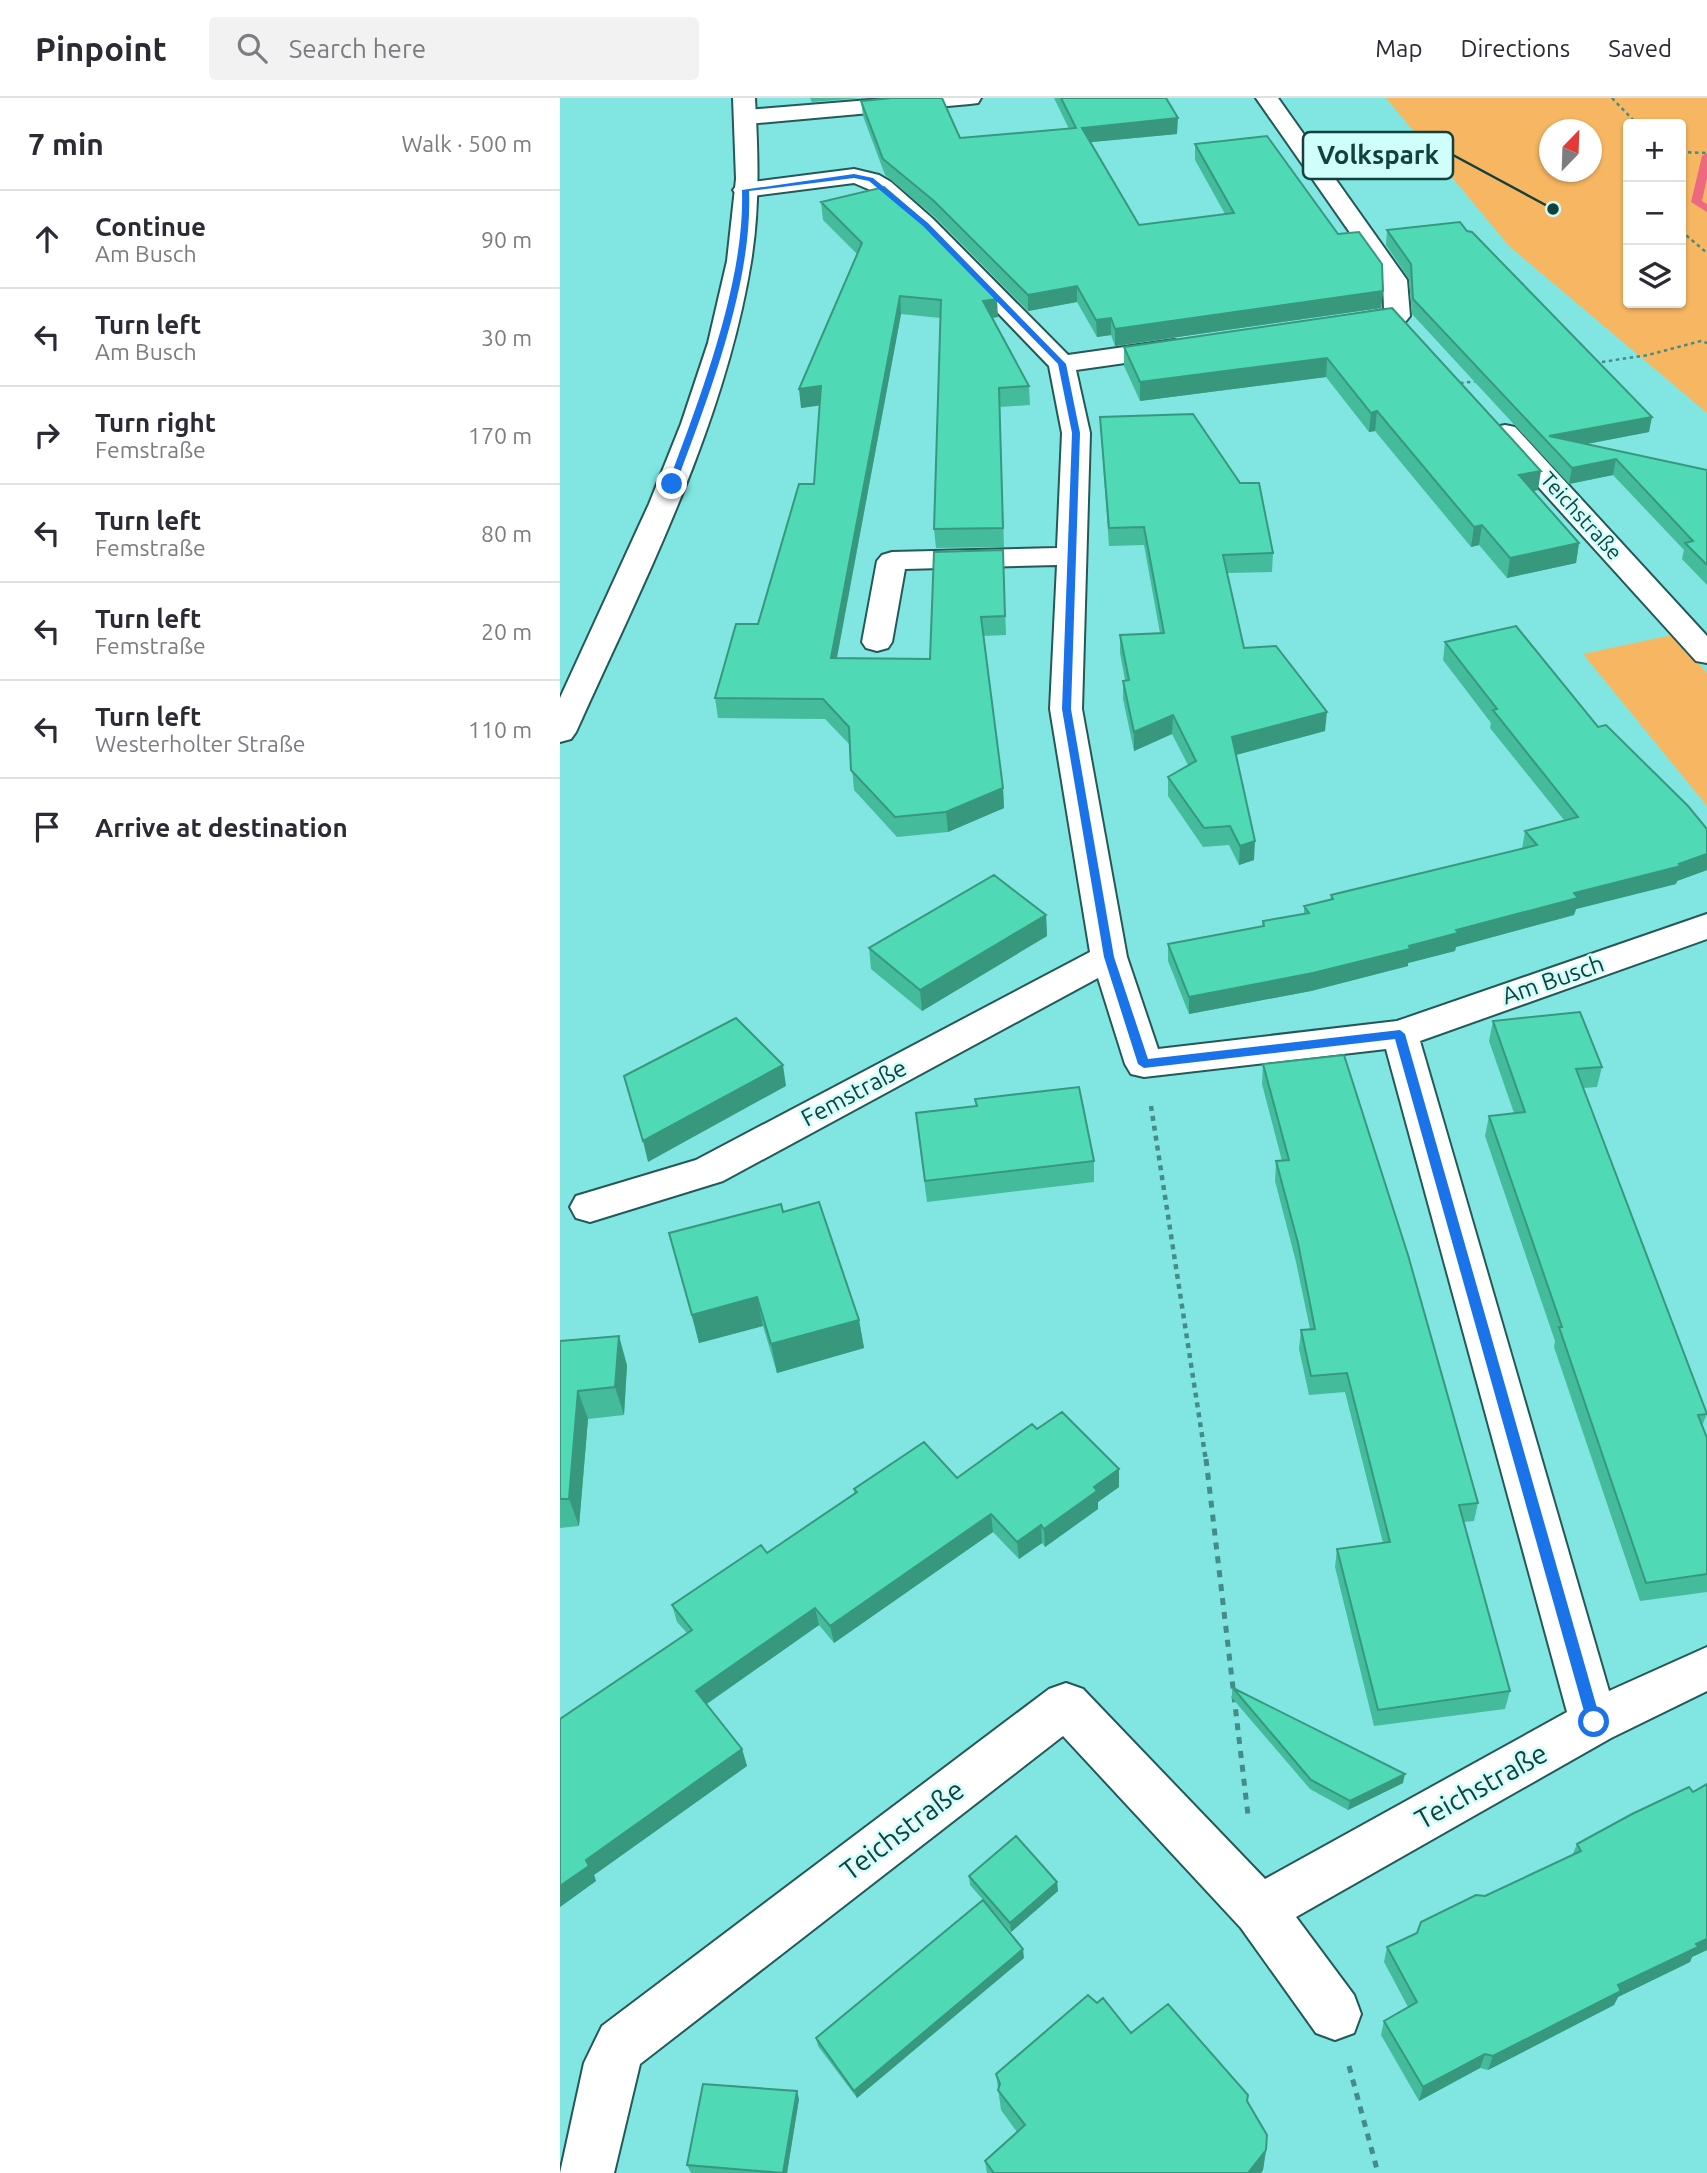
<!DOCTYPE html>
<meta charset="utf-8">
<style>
:root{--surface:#fff;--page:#f2f2f3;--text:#2b2b33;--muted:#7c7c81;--line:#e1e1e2}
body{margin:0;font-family:Ubuntu,sans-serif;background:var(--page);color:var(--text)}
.controls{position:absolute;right:21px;top:21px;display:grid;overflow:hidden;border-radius:7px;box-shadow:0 2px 5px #0004}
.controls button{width:63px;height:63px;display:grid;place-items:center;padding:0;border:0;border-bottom:2px solid var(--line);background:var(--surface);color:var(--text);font:35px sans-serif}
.compass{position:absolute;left:979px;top:21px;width:63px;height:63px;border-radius:50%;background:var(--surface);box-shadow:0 2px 5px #0004;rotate:23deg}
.stop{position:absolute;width:21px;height:21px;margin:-16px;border:5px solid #1a73e8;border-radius:50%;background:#fff}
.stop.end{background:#1a73e8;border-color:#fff;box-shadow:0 2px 7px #0008}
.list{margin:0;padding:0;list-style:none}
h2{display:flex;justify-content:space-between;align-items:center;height:91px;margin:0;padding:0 28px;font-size:30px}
h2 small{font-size:23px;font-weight:400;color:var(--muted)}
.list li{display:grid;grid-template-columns:46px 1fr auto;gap:21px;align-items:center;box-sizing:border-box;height:98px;padding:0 28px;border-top:2px solid var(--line)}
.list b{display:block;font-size:26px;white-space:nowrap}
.list p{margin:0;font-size:23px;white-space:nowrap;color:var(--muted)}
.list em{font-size:23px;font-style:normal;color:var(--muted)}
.icon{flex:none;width:38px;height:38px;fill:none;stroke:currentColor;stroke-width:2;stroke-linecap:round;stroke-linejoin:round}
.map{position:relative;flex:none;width:1147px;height:2075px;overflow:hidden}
header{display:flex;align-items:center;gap:42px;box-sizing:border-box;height:98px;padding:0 35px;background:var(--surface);border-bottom:2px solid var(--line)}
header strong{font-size:33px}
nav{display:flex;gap:38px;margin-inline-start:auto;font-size:24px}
.search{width:490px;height:63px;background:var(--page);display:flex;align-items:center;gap:18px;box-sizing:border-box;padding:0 24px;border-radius:7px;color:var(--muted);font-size:26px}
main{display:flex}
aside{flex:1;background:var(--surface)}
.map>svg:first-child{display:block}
</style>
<header>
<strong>Pinpoint</strong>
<div class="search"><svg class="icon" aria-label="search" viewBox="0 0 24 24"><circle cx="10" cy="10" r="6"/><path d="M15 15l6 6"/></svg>Search here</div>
<nav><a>Map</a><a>Directions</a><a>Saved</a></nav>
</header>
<main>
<aside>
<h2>7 min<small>Walk · 500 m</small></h2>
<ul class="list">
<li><svg class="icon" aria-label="ahead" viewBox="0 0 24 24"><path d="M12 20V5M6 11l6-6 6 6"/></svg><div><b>Continue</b><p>Am Busch</p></div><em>90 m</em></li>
<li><svg class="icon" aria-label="left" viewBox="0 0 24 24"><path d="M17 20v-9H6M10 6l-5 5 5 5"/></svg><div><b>Turn left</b><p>Am Busch</p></div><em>30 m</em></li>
<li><svg class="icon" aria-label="right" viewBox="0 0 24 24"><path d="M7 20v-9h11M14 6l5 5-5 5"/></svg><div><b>Turn right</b><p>Femstraße</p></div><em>170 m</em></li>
<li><svg class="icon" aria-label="left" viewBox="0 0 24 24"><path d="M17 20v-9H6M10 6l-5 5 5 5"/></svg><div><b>Turn left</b><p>Femstraße</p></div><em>80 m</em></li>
<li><svg class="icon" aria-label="left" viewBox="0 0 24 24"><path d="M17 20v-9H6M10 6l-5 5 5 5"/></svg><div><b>Turn left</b><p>Femstraße</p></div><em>20 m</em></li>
<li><svg class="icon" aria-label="left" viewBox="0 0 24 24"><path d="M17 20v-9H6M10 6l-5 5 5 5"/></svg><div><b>Turn left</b><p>Westerholter Straße</p></div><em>110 m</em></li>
<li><svg class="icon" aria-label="arrive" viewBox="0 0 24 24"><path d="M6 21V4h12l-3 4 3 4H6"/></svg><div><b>Arrive at destination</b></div></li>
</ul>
</aside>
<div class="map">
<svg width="1147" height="2075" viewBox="0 0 1147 2075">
<rect width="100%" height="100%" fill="#81e6e2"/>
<!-- green -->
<path fill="#f7b762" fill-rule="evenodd" d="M826,0h321v315l-198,-167zM1068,26h53v179h-53zM990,32h42v42h-42z
M1112,537l35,38v133l-124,-152z"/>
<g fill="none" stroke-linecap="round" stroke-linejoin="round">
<!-- stream -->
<path fill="#ec697f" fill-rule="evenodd" d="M1147,55v25l-5,23 5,3v8l-16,-10 11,-46z"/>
<!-- minor casing -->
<g stroke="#235957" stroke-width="4">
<path id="minor" d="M334,0h87l-3,5 -8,1 -223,20 -8,-2 -3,-5 3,-5 8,-2z
M696,0h22l129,182 3,36 -4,5 -58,10 -9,-3 -4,-5 4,-5 45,-8 -1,-30z
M294,71l25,6 12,7 42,37 135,136 106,-15 9,3 4,5 -4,5 -9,3 -98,14 14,63 -8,276 45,248 31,92 239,-28 310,-107v25l-287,102 189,650 98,-44v44l-96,47 -315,179 58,78 7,19 -7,19 -19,7 -19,-7 -75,-105 -178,-192 -423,328 -26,109h-54l24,-110 18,-37 447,-337 17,-6 17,6 182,190 302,-167 -181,-663 -242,28 -13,-3 -6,-10 -27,-86 -375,203 -133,41 -14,-4 -6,-11 6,-11 120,-36 394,-208 -40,-243 7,-144 -152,4 -13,73 -4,6 -11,3 -11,-3 -4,-6 15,-81 5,-6 10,-3 165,-4 5,-115 -13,-67 -132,-137 -42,-37 -21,-9 -109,14 -8,-2 -4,-5 4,-5 8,-2z
M945,327l10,2 192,209v27l-11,-2 -201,-222 -4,-6 4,-6z"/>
</g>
<!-- major casing -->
<g stroke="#235957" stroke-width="4">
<path id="major" d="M173,0h22c3,55 5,109 -4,164 -27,165 -107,319 -175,470l-5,7 -11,3v-44l89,-194 32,-80 27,-81 19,-82 9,-82z"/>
</g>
<!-- path-far2 -->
<path stroke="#458b88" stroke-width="2.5" stroke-dasharray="3.5 3.5" stroke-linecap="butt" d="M1052,0l25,26
M1121,54l26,1
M1121,133l26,22
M1035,265l53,-8 53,-14 6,2
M900,285l19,-2"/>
<!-- path-far1 -->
<path stroke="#458b88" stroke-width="4.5" stroke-dasharray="5 5" stroke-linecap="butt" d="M591,1008l55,355"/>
<!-- path -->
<path stroke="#458b88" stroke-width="5" stroke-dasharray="7 7" stroke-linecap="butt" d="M646,1361l42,356
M789,1968l29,107"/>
<!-- minor -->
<use href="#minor" fill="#fff" fill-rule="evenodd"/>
<!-- major -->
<use href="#major" fill="#fff" fill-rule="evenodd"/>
</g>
<!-- wall -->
<path fill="#44bb9b" d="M250,0h52l-50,4z
M494,0h112l11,36 -86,8 48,83 86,-11 -30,-54v-16l143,90 45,57 -2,17 -266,38 -4,-11 -14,2 -20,-35 -49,9 -93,-94 -50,-42 -22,-59 -2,-15 99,37 109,-9z
M261,104l177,115 -6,1 37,68 1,19 -30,2 4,140 -68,1 -2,-19 6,-211 -39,-4 -64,344 93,1 73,-109 3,85 -23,1 20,152 1,20 -56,24 -51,5 -43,-47 -4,-45 -25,-26 -107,-1 -3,-20 43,-74 56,-140 6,-79 -19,3 56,-154 -34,-34z
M827,132l80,1 182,201 -62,12 120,26v115l-25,-26 2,-9 -71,-75 -44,9 -157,-170 -3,-35 -23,-34z
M832,210l146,182 -5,1 46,52 -3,20 -69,15 -28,-33 -8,2 -96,-116 -6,1 -43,-55 -186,24 -16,-35v-19z
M540,319l173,136 -1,19 -45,1 17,75 81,83 -89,24 18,105 -15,5 -10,-20 -26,2 -35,-51v-19l20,-12 -16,-31 -38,17 -11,-52v-18l2,-1 -5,-27v-18l40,-2 -16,-88 -35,1 -8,-111z
M885,544l153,85 109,102v41l-30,11 -1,3 -100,25 -2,6 -118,32 -1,4 -47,12v3l-97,25 -122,23 -21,-53v-17l94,-17 1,-6 41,-7v-8l27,-7v-4l191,-46 3,-18 39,-11 -74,-92 1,-5 -48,-63z
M486,817l1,21 -125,75 -51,-42 -2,-21z
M933,923l109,46 -5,20 -14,1 124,326 -5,12 5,12v154l-67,9 -86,-254 1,-6 -70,-205 4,-20 25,-3 -25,-72z
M703,966l215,439 -4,18 -11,1 47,169 -5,18 -131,17 -39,-159 2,-18 46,-6 -38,-151 -36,3 -10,-46 2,-19 9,-1 -14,-67 -21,-81 1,-20h6l-20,-77z
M415,1001l119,62v21l-167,20 -9,-68 58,-27z
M223,1114l76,108 5,28 -87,25 -14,-47 -64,17 -30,-110z
M0,1243l67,24 -3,50 -36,4 -9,107 -19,2z
M477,1331l82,40v18l-21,15v7l-53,38 -3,-4 -23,16 -26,-27 -159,111 -15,-18 -112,79 35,45 5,17 -153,109 2,6 -36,26v-188l127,-86 -10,-11 -5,-17 95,-52 87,-59v-5l103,-11z
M672,1591l171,94 -55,27 -38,-21 -78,-91z
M1147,1686v166l-15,7 -2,5 -72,35 -4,8 -126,65 -8,-2 -61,33 -38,-66 3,-14 24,-14 -24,-45 3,-15 30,-14 68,-37 87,-40 5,-12 116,-52z
M409,1778l88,6 1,9 -47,41 -41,-47z
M464,1860l-167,140 -39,-52 -2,-8z
M571,1935l117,68 18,49 -3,20 -2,3h-274l-2,-12 32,-29 -16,-22 -5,-36z
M239,2001l-12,74h-96l-4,-8z"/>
<!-- shaded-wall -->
<path fill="#37987e" d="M618,20l-1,16 -95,9v-15z
M517,188v16l-49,9v-16z
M823,193l-2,17 -266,38v-17z
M340,198l1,18 -68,364 -2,-20z
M437,201l1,18 -14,2 -1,-18z
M551,220v17l-14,2 -1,-17z
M767,260l-1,19 -186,24v-19z
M261,288l2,19 -22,3 -2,-19z
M817,313l-2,20 -6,1 2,-19z
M1092,319l-3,15 -94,18 -6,-14z
M1056,361l-3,16 -44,9 3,-16z
M981,373l-3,19 -22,5 3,-20z
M922,427l-3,20 -8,2 3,-20z
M1019,445l-3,20 -69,15 3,-20z
M767,614l-2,19 -93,25v-19z
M613,617l-1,19 -38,17v-19z
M443,690l1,20 -56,24 -2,-20z
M695,743l-1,19 -15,5 1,-19z
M1147,756v16l-30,11 -1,3 -100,25 -2,6 -118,32 -1,4 -47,12v3l-97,25 -122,23v-17l220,-51 165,-53 105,-29z
M486,817l1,21 -125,75 -2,-21z
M223,967l3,21 -138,76 -5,-21z
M197,1199l6,29 -64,17 -7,-28z
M299,1222l5,28 -87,25 -6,-29z
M59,1238l8,29 -3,50 -9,-28z
M18,1293l10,28 -9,107 -10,-27z
M559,1371v18l-21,15v7l-53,38 -1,-18 50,-42z
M431,1416l2,18 -159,111 -4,-17z
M481,1427l1,18 -23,16 -2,-17z
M255,1510l4,17 -117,82 -6,-16z
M182,1651l5,17 -153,109 2,6 -36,26v-21l26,-26z
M845,1676l-2,9 -55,27 2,-9z
M497,1784l1,9 -47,41 -1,-9z
M1147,1841v11l-15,7 -2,5 -72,35 -4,8 -126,65 5,-14 125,-71z
M463,1851l1,9 -167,140 -3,-7z
M925,1956l-5,14 -61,33 4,-14z
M237,1993l2,8 -12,74h-4z
M706,2052l-3,20 -2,3h-13z"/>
<!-- building -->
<path fill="#4fd9b4" stroke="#37987e" stroke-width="2" d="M332,0h50l18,40 116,-10 -15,-30h105l12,20 -96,10 57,97 95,-12 -39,-69 72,-8 71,98 21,-2 23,32 1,27 -268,38 -4,-11 -15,2 -19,-34 -49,9 -94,-94 -51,-42 -22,-58z
M324,89l30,26 83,86 -14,2 46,85 -30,2 4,140 -69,1 7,-229 -41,-4 -69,362 99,1 4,-107 69,-2 2,66 -24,1 22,171 -57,24 -51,5 -44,-47 -2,-43 -26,-28 -108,-1 21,-74h22l41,-140h15l7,-98 -22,3 63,-146 -41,-41z
M900,124l7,9 5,1 180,185 -103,19 158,34v95l-22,-22 8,-2 -77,-82 -44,9 -159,-169 -2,-35 -24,-34z
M832,210l149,163 -22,4 60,68 -69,15 -28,-33 -8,2 -97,-116 -6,2 -44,-55 -187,24 -16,-35z
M633,316l47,69h19l14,70 -50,2 21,93 32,-2 51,66 -95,25 23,104 -15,5 -10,-20 -26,2 -36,-51 28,-16 -23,-46 -39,17 -11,-51 6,-1 -9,-45 44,-2 -20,-106 -35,1 -9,-111z
M956,528l82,101 8,-2 82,81 19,23v25l-28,10 2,2 -107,27 4,5 -122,32 2,3 -49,13 1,3 -97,24 -124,24 -21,-53 96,-18 -1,-5 46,-8 -5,-7 29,-7 -2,-4 206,-50 -12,-14 53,-14 -85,-107 4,-1 -52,-67z
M434,777l52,40 -126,75 -51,-42z
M1020,914l22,55 -26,2 131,345 -9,1 9,23v136l-61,9 -87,-256h3l-73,-211 36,-4 -32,-91z
M176,920l47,47 -140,76 -19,-65z
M784,957l64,200 70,248 -19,2 51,186 -132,19 -41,-161 53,-7 -43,-169 -36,3 -10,-46 14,-1 -17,-86 -22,-82 13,-1 -26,-96z
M519,989l15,74 -169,20 -9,-68 61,-7 -2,-7z
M259,1104l40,118 -88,24 -14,-47 -65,18 -23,-82 112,-29 2,8z
M59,1238l-4,51 -37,4 -9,108h-9v-158z
M502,1314l57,57 -25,18 3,4 -53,38 -3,-4 -24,17 -26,-28 -161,112 -15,-18 -119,83 46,58 -156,111 3,6 -29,20v-167l132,-89 -20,-25 89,-60 6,8 90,-61 -3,-3 70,-47 33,36 75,-54 5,5z
M673,1590l172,86 -55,27 -39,-21z
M1147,1686v155l-11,5 2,3 -80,38 3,6 -128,65 -8,-2 -62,33 -39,-66 33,-19 -30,-55 30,-14 4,-11 55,-27 9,1 96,-45 -4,-7 55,-30 57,-27 4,5z
M456,1738l41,46 -47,41 -41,-47z
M423,1802l40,49 -169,142 -38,-53z
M528,1897l9,8 6,-5 28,35 37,-29 80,91 -1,6 20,34 -1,15 -18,23h-254l-9,-12 40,-36 -27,-35 2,-6 -4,-10z
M143,1986l94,7 -14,82 -96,-8z"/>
<!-- route -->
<path fill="#1a73e8" d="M294,76l19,4 55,45 138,141 14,69 -9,276 43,248 34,102 252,-29 5,4 196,688 -2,5h-10l-2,-5 -192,-683 -251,29 -6,-4 -34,-107 -42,-248 10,-276 -14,-69 -135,-138 -54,-45 -15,-3 -105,13c4,92 -41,207 -73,293l-4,2 -4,-2c32,-87 77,-201 74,-294z"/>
<g text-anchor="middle" stroke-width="5" stroke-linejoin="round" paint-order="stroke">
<!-- far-street labels -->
<g font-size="21" fill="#133f3d" stroke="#cffefb">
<text transform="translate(1021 418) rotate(48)" y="7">Teichstraße</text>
</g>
<!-- street labels -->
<g font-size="24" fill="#133f3d" stroke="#cffefb">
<text transform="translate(993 882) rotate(-19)" y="8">Am Busch</text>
<text transform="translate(294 995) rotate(-28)" y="8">Femstraße</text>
</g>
<!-- near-street labels -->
<g font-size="28" fill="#133f3d" stroke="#cffefb">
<text transform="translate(921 1688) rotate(-29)" y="10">Teichstraße</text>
<text transform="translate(342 1732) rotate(-37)" y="10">Teichstraße</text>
</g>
</g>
<!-- callouts -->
<path fill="none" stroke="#133f3d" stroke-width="2.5" d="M993 111L893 57"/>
<circle fill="#133f3d" stroke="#cffefb" stroke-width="2.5" cx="993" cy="111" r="7"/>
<rect fill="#cffefb" stroke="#133f3d" stroke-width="2.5" x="743" y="34" width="150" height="47" rx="7"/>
<g font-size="26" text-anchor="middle" font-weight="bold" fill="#133f3d">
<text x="818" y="66">Volkspark</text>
</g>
</svg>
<div class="controls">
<button>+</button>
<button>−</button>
<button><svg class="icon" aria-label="layers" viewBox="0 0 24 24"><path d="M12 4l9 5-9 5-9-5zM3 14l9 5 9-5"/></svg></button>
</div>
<svg class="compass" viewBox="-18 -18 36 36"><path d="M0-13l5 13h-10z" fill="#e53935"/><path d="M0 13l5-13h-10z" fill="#7c7c81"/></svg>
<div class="stop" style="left:1034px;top:1624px"></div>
<div class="stop end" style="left:112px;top:386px"></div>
</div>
</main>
